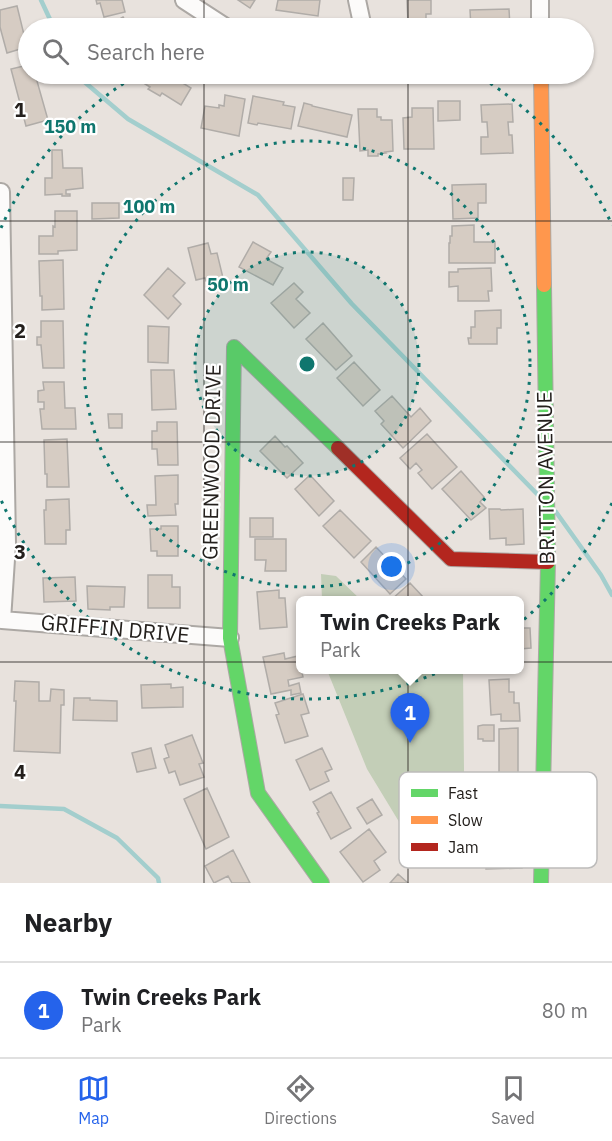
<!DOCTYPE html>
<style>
:root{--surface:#fff;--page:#f6f6f6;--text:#202124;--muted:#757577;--line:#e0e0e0;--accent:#2563eb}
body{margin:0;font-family:"IBM Plex Sans",sans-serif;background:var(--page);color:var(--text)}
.you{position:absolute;left:392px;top:567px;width:21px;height:21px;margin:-15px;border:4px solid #fff;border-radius:50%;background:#1a73e8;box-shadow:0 0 0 9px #1a73e833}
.badge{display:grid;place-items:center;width:39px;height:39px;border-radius:50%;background:var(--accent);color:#fff;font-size:20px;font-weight:700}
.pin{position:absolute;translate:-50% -50px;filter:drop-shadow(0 2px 3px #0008)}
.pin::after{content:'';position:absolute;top:32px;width:21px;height:18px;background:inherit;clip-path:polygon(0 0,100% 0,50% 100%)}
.popup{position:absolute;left:296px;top:596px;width:228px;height:78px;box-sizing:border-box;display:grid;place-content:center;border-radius:9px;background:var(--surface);filter:drop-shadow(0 2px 4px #0005);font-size:20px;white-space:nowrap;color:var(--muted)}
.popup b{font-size:22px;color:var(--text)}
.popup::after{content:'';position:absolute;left:50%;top:100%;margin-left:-12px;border:12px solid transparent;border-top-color:var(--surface)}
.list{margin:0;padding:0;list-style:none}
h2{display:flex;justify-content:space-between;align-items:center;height:78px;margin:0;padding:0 24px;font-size:26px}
h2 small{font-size:20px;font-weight:400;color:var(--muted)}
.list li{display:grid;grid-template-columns:39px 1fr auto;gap:18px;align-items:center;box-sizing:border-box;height:96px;padding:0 24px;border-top:2px solid var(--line)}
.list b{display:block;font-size:22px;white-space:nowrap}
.list p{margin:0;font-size:20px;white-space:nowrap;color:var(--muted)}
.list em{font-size:20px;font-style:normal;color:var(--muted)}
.icon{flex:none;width:33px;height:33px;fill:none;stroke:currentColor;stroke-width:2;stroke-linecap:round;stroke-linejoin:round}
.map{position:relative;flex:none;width:612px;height:883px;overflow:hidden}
.search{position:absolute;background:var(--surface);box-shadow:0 2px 4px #0004;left:18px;right:18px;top:18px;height:66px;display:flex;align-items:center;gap:15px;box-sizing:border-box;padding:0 21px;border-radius:33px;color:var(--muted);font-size:22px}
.sheet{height:174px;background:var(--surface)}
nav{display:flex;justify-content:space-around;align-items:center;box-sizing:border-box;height:84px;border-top:2px solid var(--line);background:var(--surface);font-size:16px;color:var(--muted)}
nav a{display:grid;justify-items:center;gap:3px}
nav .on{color:var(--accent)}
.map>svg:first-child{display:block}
</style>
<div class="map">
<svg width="612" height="883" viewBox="0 0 612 883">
<rect width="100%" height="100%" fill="#e8e2dd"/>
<!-- green -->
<path fill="#c3ceb7" d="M321,574l15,2 25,24h-39z
M327,670h136l2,198 -26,-2 -35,-36 -37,-61z"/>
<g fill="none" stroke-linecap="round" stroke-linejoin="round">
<!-- stream -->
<path stroke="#a3cecd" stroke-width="4.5" d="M41,0l13,28
M78,74l3,5 47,40 130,76 94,109 187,192
M556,512l45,63 11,20
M0,806l64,3 53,29 41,40 1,5"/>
</g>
<!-- building -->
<path fill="#d6ccc3" stroke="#b0aca8" stroke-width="1.5" d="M96,0h26l3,12 -21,5 -4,-14 -3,1z
M238,0h17l-5,8z
M278,0h42l-2,16 -42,-6z
M407,0h24v14h-5v10l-18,1z
M17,6l10,41 -20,6 -7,-26v-17z
M509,9l1,18h-14v1h-25l-1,-18z
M123,17l7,11h-26z
M28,65v9h7l13,46 -22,6 -15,-57z
M148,74h20l23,14 -10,17 -19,-12 -2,3 -12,-7 2,-2 -8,-5z
M225,95l20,4 -6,37 -38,-8 4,-22 14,2v-3l5,1z
M253,96l31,6 -1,3 12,2 -4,22 -33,-6 -1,2 -9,-2z
M438,101h22v19l-22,1z
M304,103l8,2v1l40,9 -5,22 -49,-11z
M512,104l1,18h-5l1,13h3l1,18 -32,1v-17h7l-1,-15h-5l-1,-17z
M412,108h21l1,41h-30l-1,-31 9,-1z
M358,109h19v8h4v3h11l1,31 -8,1 1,1 -8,1v2h-10v-6l-8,1z
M52,150h10l1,18h19l1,20 -17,2v4h4v2h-8v-2l-17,1v-17h7z
M343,178h11l-1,22h-10z
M486,184v19h-8v15l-25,1 -1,-34z
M92,203h27v15l-27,1z
M55,211h22v39l-19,1v3h-19v-18h14v-10l2,1z
M474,225v17h21v21h-46v-20h1v-7h2v-10z
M253,242l18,10 -5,7 17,9 -10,17 -34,-18z
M208,243l3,11 6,-1 7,29 -13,4 -2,-5h-3l-1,-3 -9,2 -8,-32z
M63,260l1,49 -22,1v-14h-2l-1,-35z
M168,268l17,15 -12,13 8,8 -13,15 -24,-24z
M491,268l1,23h-4l1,10h-31v-15l-9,1v-15h9v-3z
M294,283l9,9 -7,7 14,14 -16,15 -23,-25z
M501,310v18h-4v16h-28l-1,-6h3v-11h4v-16z
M41,321h22l1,47h-21l-2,-23h-4v-8h4z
M323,323l29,33 -16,14 -30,-31z
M148,326l21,1 -1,36 -20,-1z
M354,362l26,28 -17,16 -26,-28z
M151,370h23l2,39 -24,1z
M43,382h21l1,26h10l1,21h-34l-2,-20h4v-7h-6v-11l6,-1z
M392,396l19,21 9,-9 11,13 -28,27 -22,-24 3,-3 -9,-10z
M108,414h14v14h-13z
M157,422h20l1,43h-20l-1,-16h-5v-18h5z
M427,434l30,33 -25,22 -14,-16 4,-3 -6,-7 -6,6 -10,-11z
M275,436l10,11 2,-1 16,17 -16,15 -27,-27z
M67,439l2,48h-22v-13h-2l-1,-34z
M461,471l23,26 -4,5 6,6 -15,12 -29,-31z
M178,475v29h-3l1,11 -28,1 -1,-11h9l-1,-29z
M310,475l24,26 -15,15 -24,-27z
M69,499l1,31h-4v14h-21l-1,-34h2v-10z
M489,509h11l1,1 22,-1 1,35 -18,1v-7l-16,1z
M340,510l31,31 -17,17 -31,-32z
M250,518h23v19h-23z
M161,526h17v30h-21v-5h-6l-1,-22h11z
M255,539h31v32h-21l1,-11h-11z
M376,547l30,32 -16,15 -29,-32z
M148,575h24v12h8v21h-32z
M75,577l1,24 -32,1 -1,-24z
M410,583l15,16 -1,1h-33z
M87,586l38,1 -1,20h-14v3l-22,-1z
M279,590v8h6l2,29 -27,2 -3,-37z
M520,628h10l1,20 -11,1z
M284,653l1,6 13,-3 5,21 -15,3 1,6 10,-3 2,10 -10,2v-5l-20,4 -8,-37z
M509,679v13h5v11h5l1,18h-19v-7l-10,1 -2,-35z
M15,681l24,1v19h11l1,-12 13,1v15h-3l-1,48 -46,-2 2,-50h-2z
M171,684v4l12,-1v20l-41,1 -1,-23z
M303,694l6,19 -8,2 7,21 -23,7 -9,-28 3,-1 -4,-11z
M74,698h16v2l27,1v20l-44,-1z
M483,725h11v16h-11v-2h-5v-13z
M518,728v45h-19v-44z
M192,735l11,28 -4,1 5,13 -24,8 -5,-14 -6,2 -5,-14 5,-2 -4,-12z
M151,748l5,20 -19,4 -5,-19z
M322,748l10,21 -7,3 4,9 -19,9 -14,-30z
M517,783l1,19 3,10 -2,8h-24l-1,-36z
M207,788l22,49 -23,12 -22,-50z
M331,792l20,36 -20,11 -14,-26 2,-1 -6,-10z
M372,799l10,16 -15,9 -10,-16z
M369,829l17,23 -12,9 6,9 -17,12 -23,-30z
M512,833v13h5v4h4l1,18 -36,1v-18h4v-17z
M233,850l17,33h-18l-4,-7 -14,7 -9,-17z
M398,874l10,9h-18z"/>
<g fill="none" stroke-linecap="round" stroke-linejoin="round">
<!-- street casing -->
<g stroke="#aca8a4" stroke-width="20">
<path id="street" d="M184,0l43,28
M357,0l6,28
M540,0v28
M1,192l6,352 -5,76
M0,617l2,3 228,18"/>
</g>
<!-- fast casing -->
<g stroke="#aca8a4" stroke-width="16">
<path id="fast" d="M322,883l-64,-90 -28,-155 4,-291 104,101
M541,883l7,-321 -4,-277"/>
</g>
<!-- slow casing -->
<g stroke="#aca8a4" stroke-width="16">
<path id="slow" d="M541,74l3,211"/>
</g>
<!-- jam casing -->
<g stroke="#aca8a4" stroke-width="16">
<path id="jam" d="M338,448l113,111 97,3"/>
</g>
<!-- street -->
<use href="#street" stroke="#fcfbfa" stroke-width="16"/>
<!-- fast -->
<use href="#fast" stroke="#63d668" stroke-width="14"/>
<!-- slow -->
<use href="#slow" stroke="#ff974d" stroke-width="14"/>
<!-- jam -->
<use href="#jam" stroke="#b3261e" stroke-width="14"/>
</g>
<!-- grid -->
<path fill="none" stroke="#24201d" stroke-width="1.5" stroke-opacity="0.55" d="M204,0v28M408,0v28M204,74v809M408,74v809M0,221h612M0,442h612M0,662h612"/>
<!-- distance rings -->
<circle cx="307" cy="364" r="112" fill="#0f766e" fill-opacity=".12"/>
<g fill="none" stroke="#0f766e" stroke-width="3" stroke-dasharray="3 6">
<circle cx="307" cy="364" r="112"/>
<circle cx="307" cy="364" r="223"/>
<path d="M612 503A335 335 0 0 1 1 500M1 228A335 335 0 0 1 139 74M475 74A335 335 0 0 1 612 225"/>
</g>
<g text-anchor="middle" stroke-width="4.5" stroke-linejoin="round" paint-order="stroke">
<!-- street labels -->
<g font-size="21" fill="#24201d" stroke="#fff">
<text transform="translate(212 462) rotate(-89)" y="7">GREENWOOD DRIVE</text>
<text transform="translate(546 478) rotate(-91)" y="7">BRITTON AVENUE</text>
<text transform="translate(115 629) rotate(5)" y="7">GRIFFIN DRIVE</text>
</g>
</g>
<!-- legend -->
<rect x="399" y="772" width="198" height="96" rx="9" fill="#fff" stroke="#bdbcbb" stroke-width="1.5"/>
<rect x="411" y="789" width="27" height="8" fill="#63d668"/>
<rect x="411" y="816" width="27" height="8" fill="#ff974d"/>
<rect x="411" y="843" width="27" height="8" fill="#b3261e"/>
<g font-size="16" fill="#24201d">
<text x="448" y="799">Fast</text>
<text x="448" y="826">Slow</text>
<text x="448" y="853">Jam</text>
</g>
<g font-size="20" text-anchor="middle" font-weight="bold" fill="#24201d" stroke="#fff" stroke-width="4.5" stroke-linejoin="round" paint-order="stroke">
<text x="20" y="117">1</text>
<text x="20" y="338">2</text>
<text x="20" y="559">3</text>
<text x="20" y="779">4</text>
</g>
<circle cx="307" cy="364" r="9" fill="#0f766e" stroke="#fff" stroke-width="3"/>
<g font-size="18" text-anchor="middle" font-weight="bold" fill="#0f766e" stroke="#fff" stroke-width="4.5" stroke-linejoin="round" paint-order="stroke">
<text x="70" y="133">150 m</text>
<text x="149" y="213">100 m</text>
<text x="228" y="291">50 m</text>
</g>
</svg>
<div class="you"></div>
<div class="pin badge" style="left:410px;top:743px">1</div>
<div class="popup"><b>Twin Creeks Park</b>Park</div>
<div class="search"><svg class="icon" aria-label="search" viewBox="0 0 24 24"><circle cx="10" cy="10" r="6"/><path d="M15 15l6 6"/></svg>Search here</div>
</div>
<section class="sheet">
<h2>Nearby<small></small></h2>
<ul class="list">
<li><span class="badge">1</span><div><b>Twin Creeks Park</b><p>Park</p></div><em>80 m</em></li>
</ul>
</section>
<nav>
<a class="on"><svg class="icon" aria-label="map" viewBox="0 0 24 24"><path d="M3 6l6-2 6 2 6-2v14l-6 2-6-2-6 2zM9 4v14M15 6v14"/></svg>Map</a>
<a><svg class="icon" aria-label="directions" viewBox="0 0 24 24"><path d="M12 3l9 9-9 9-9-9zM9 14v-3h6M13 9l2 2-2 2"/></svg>Directions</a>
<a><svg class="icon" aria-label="saved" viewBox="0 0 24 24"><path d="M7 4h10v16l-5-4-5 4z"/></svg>Saved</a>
</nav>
